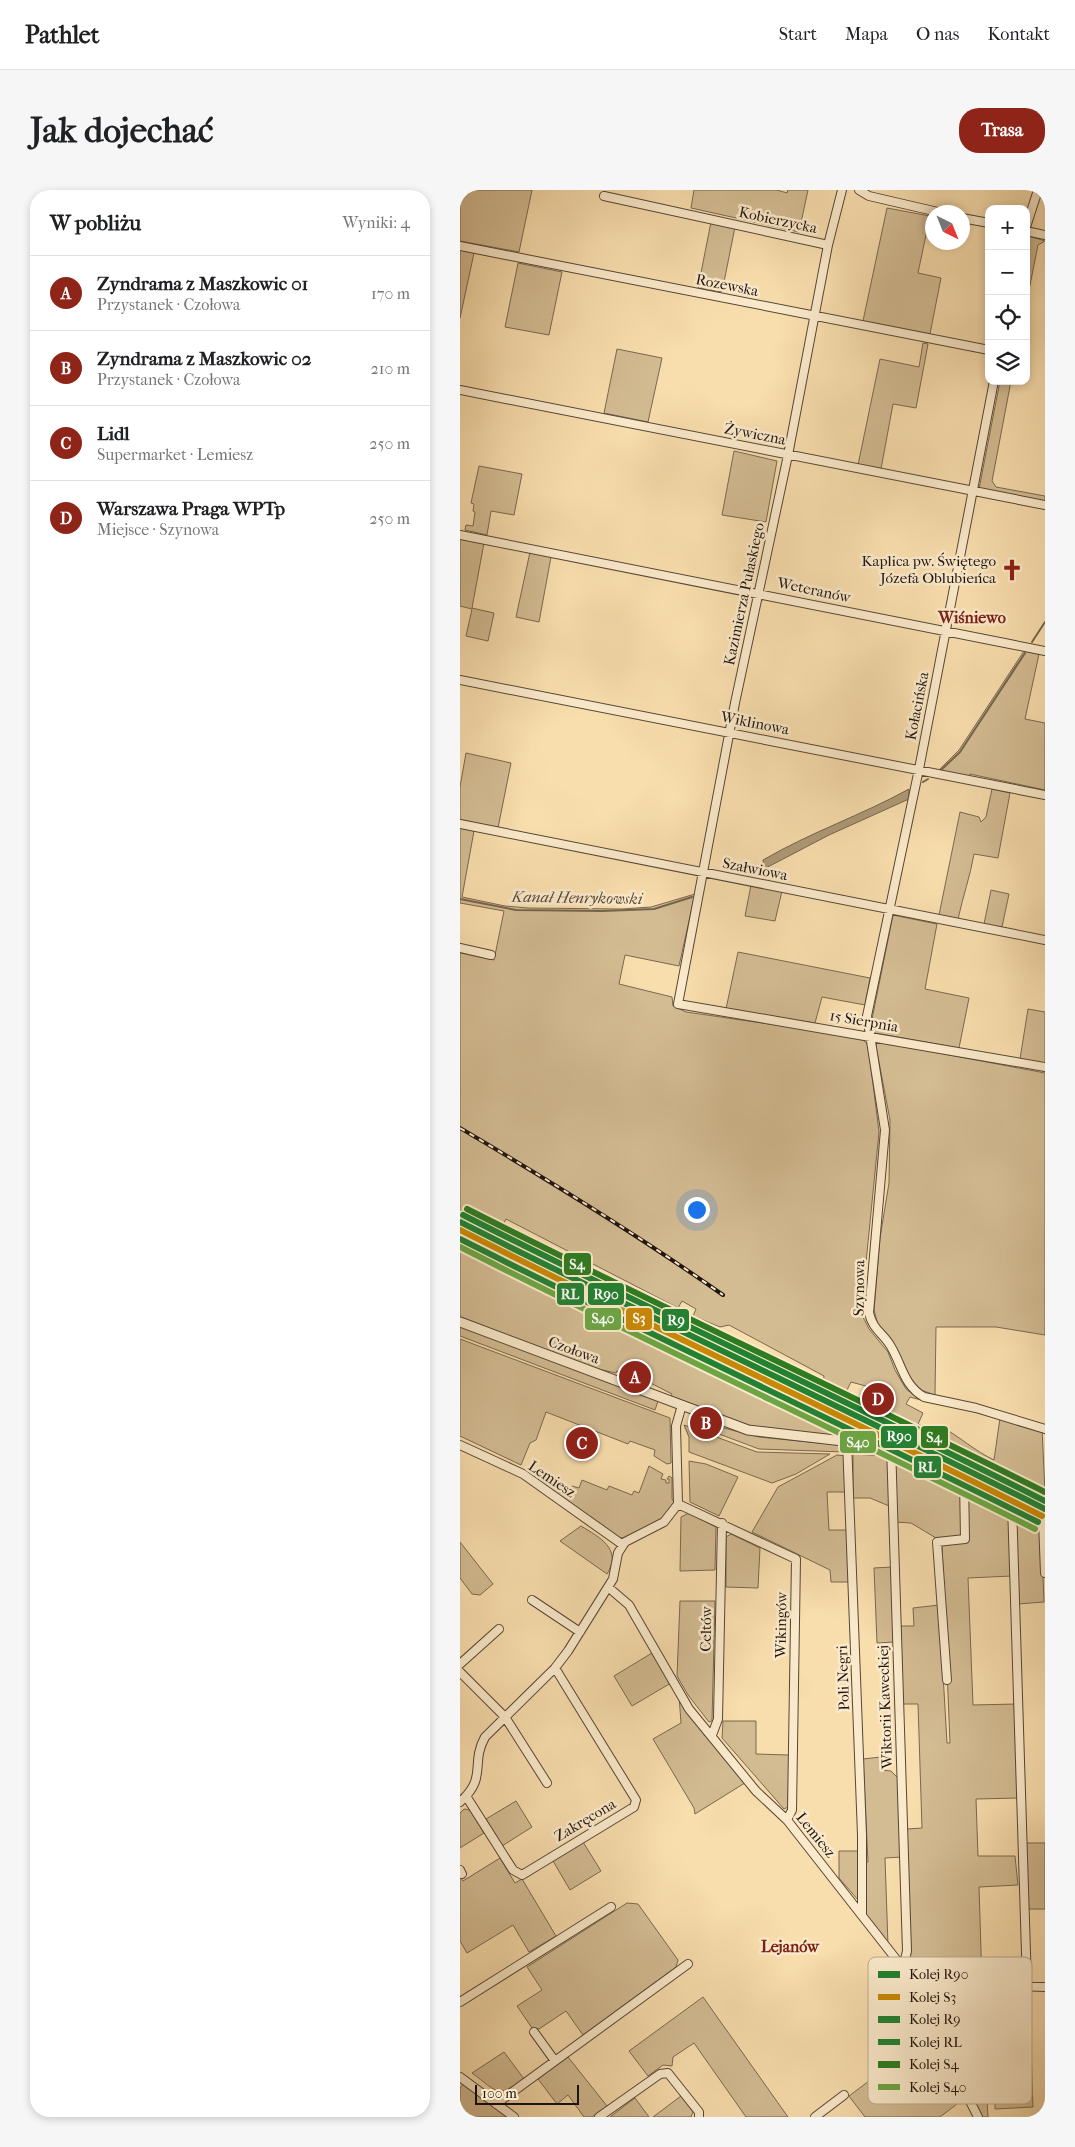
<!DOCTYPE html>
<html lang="pl">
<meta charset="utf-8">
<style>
:root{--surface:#fff;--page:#f6f6f6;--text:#202124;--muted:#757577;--line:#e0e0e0;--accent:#8f2418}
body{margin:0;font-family:"IM FELL French Canon",serif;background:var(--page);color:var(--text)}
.controls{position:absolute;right:15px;top:15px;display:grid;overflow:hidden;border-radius:10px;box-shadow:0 2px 8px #0003}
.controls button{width:45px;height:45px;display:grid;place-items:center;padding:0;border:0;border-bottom:1px solid var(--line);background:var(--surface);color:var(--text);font:25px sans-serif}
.compass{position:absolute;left:465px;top:15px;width:45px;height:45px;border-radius:50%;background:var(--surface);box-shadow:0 2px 8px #0003;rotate:137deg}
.scale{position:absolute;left:15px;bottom:12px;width:104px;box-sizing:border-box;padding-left:5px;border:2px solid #20140f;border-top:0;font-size:14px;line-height:18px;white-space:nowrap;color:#20140f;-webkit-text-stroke:4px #fae9ca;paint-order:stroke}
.you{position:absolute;left:236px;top:1019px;width:18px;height:18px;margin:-12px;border:4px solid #fff;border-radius:50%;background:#1a73e8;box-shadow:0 0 0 8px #1a73e833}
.badge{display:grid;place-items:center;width:32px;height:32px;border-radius:50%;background:var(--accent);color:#fff;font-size:16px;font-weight:700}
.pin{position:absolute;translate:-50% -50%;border:2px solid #fff;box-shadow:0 1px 5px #0006}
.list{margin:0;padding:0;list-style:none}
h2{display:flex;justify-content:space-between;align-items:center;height:65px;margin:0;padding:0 20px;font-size:21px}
h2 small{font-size:16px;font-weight:400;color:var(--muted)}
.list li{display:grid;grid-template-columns:32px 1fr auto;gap:15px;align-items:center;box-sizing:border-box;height:75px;padding:0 20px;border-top:1px solid var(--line)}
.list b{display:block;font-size:19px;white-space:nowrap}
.list p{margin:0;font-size:16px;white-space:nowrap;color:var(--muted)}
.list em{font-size:16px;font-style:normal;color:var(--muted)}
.icon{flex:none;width:28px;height:28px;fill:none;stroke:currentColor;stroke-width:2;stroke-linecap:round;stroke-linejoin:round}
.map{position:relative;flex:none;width:585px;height:1927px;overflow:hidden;border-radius:20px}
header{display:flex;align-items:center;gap:30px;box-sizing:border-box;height:70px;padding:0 25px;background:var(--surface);border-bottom:1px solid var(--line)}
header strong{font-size:24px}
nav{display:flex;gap:28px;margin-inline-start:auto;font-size:18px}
.intro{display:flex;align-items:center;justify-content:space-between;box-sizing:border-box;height:120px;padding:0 30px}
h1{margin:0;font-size:35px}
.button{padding:12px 22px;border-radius:20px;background:var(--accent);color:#fff;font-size:18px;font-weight:700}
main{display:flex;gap:30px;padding:0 30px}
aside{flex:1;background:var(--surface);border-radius:20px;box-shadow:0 2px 8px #0003}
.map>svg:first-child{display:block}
</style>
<header>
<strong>Pathlet</strong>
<nav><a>Start</a><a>Mapa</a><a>O nas</a><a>Kontakt</a></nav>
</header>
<div class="intro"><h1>Jak dojechać</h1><a class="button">Trasa</a></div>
<main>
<aside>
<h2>W pobliżu<small>Wyniki: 4</small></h2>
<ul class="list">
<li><span class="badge">A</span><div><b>Zyndrama z Maszkowic 01</b><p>Przystanek · Czołowa</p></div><em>170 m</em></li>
<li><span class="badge">B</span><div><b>Zyndrama z Maszkowic 02</b><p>Przystanek · Czołowa</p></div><em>210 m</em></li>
<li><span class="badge">C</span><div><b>Lidl</b><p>Supermarket · Lemiesz</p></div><em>250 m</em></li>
<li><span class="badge">D</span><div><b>Warszawa Praga WPTp</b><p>Miejsce · Szynowa</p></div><em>250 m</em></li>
</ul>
</aside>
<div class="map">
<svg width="585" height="1927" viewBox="0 0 585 1927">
<rect width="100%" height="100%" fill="#f8ddad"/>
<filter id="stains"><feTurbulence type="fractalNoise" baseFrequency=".004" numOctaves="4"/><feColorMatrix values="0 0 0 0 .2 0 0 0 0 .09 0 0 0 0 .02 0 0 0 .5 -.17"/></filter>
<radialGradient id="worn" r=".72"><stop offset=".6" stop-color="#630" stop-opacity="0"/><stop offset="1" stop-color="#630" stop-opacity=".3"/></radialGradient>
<!-- green -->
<path fill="#d3bb92" stroke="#7a6850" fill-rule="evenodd" d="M0,0h72l-13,62 -59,-11z
M234,0h83l10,3 1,-3h20l-9,42 -108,-24z
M427,18l43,8 -12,57 23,5 -11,56 -67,-13z
M251,32l24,5 -13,65 -24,-4z
M569,46l16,5 -7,4 -12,60v-54z
M0,60l14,3 -14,65z
M58,73l44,9 -13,63 -44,-8z
M463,153l5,1 -12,64 -23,-4 -12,65 -23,-4 22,-106 39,8z
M157,159l45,9 -14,64 -44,-9z
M540,191h11l-19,100 4,6 49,9v5l-66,-12z
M274,261l43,10 -11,61 -44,-7z
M19,276l43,8 -8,41 -23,-4 -4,24 -22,-5 1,-5 7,1 2,-14 -2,-1 1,-7 -3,-1z
M0,349l24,4 -12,65 22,5 -6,28 -22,-5 6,-27 -12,-3z
M70,362l21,5 -12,65 -23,-5z
M564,461l15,3 -14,65 20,4v67l-75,-16 -2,4 -30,-7 21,-21z
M6,563l45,10 -13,65 -38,-8v-33z
M532,599l18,4 -12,65 -24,-4c-4,23 -11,42 -16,65l-19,-4 21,-103 19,5 2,5 5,-5z
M0,638l14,3 -12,66 43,9 23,2 94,1 29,-2 44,-13 -16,72 -54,-11 -6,29 53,13 1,9 13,6 173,25 9,7 11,88 -18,181 8,16 19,23 7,18 11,19 15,11 -11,-3 -4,7 17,9 -5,11 20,11 4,-8c18,10 33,24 52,33l6,-42 42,11 3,63 -97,-50 -125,-59 1,-7 -95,-51 -9,2 -27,-11 3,-7 -14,-8 -4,7 -172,-89 -7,13 -39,-18v-263l34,9 10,-49 -44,-8zM391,1192l22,6 21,10 -7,13 -41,-19z
M291,695l31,6 -7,30 -30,-5z
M531,700l18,4 -7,33 -18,-3z
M433,725l44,9 -12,65 44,9 -10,50 -84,-15 -4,-9z
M278,762l132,26 -5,27 -43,-8 -7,26 -89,-14z
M568,819l17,3v52l-25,-5z
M415,851l170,32v262l-49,-8h-60l-1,68 -20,-7 -37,-63 -4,-15 6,-72 9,-55 1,-63z
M0,1048l32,9 -6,11 39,19 159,65 61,33 29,9 76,38 3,-4 192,95v5l-143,-75 -153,-16 -78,-31 1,-2 -39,-20 -1,2 -15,-5 -1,2 -18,-4 -138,-52z
M0,1136l198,75 -3,9 -195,-74z
M0,1149l210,79 1,45 -4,1 -13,-8 1,-6 -25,-9 -2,3 -82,-32 -10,28 -6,3 -9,22 -61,-29z
M224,1235l73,27 73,2 -34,20 -24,9 -83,-31v-15z
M260,1237l39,10 81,8 5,7 -86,-3 -40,-15z
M393,1264l35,2 1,50 -19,-8h-17z
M377,1265l9,1 2,36h-21l2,38h20l2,52h-20l-1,-12 -78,-38 26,-45z
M433,1266l19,3 49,24 2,51 -4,3 -23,1 -25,-15 -17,-1z
M229,1271l17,3 32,13 -19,39 -29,-14z
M189,1276l14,8 -2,5 5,1v3h3v-4h-2l2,-3 3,2v21l2,3 -12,17 -39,19 -6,-1 -79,-57 2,-2 10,7 19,8 3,-7 7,2 3,-8 25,10 2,-4 23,9 2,-4 5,2z
M506,1297l44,23 2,66 -44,2 5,127 43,-1 3,94 -43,1 2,57h37l3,29 -39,2 3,96 -46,27 -5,-1 -21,-39 -3,-141 15,-1 -4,-124h-18l-1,-78h15l-1,-18 26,-3 8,138h3l-8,-197 3,-2 22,-2z
M229,1323l27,14 -1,43 -35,1 1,-54z
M555,1323l26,11 3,78 -26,2z
M121,1336c18,11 42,23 26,48l-47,-33z
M271,1344l29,14 -2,40 -32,-1v-50z
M0,1352l33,42 -13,11 -8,-1 -12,-16z
M432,1377l2,75 -17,1 -3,-75z
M220,1411h35l-3,120 -3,1 -21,-27 -11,-19z
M192,1463l19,30 -39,23 -18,-30z
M219,1506l27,41 42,44 -53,33 -1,-6 -41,-69 28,-16z
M263,1531h33v33l33,1 -1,52 -4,2 -62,-71z
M421,1567v13l10,1 7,7 4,79 -17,1 3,87 -23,-31v-52h3l-5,-103z
M56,1611l16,26 -30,19 -16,-27z
M4,1619l6,1 14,23 -24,15v-35z
M123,1652l18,29 -31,19 -17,-29z
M565,1653h20v66h-18z
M379,1661h21l-1,50 -20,-23z
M40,1668l15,25 7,-4 34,57 -27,16 -16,-27 -46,28 -7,-12v-64l3,4z
M167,1713l11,1 40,56 -2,7 -93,68 -17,-24 -27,18 -7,-1 -15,-22 25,-16 -15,-23z
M530,1798h39l4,119 -38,2v-28h-9l2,36h-7l-47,-94c10,-17 38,-29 56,-35z
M243,1807l85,120h-42l-52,-74 -21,14 -1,9 -9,-1 -15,11 -19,-25z
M465,1849l6,1 28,57 -2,7 -17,13h-75l-16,-21z
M44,1862l20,27c-28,20 -26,13 -52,-6z
M108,1867l39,49 -15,11h-8l-16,-22 -11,9 -19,-25z
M4,1893l46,34h-50v-29z
M221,1906l12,16 -2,5h-38z
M175,1908l14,19h-39z"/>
<!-- water -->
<path fill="#af9977" stroke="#76644d" d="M449,599v10l-80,36 -65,34 -1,-9c48,-28 99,-45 146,-71z"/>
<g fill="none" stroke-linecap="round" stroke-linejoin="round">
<!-- stream -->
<path stroke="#76644d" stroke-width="2" d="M572,452l13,-20
M480,581l20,-19 65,-99
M463,592l5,-3
M0,709l56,11 86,1 52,-2 38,-12"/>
<!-- minor casing -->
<g stroke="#564636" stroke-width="10">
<path id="minor" d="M382,0l-14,55 -40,210 -53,248 -57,301 367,63
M399,0l10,6 69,16
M144,6l224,49
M502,28l27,5
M566,37l12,-37
M566,41l19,4
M0,56l529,104
M534,191l-75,388 -52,247 18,114 -16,183c4,17 13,19 21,32 12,19 13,40 34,52l52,11 69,21
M0,200l585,115
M0,345l585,116
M0,490l585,115
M0,634l585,116
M0,758l31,7
M387,1251l15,394v79
M0,1255l63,29 100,71
M431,1255l16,506 -4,17
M218,1314l118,55 -4,251 -5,10
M552,1314l15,481
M583,1331l2,52
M148,1397l21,18 60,104 67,82 31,29 116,148 75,149
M72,1410l48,32
M0,1474l39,-35
M0,1482l45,45 42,66
M487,1490l-10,-138 28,-3 -1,-60
M252,1545l6,-16 4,-196
M6,1606l47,74 9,5 112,-68 2,-7 -81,-132
M0,1612c28,-25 10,-38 25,-65l70,-69 13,-17 45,-72 5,-26 7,-11 39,-20 14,-18 -2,-78 6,-21
M0,1680l2,4
M0,1812l151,-95
M469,1827l45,-27 14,-5 57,2
M74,1842l21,29
M0,1887l54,40
M36,1914l192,-140
M139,1927l61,-43 8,-1 31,39v5
M355,1927l29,-22"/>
</g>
<!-- tertiary casing -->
<g stroke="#564636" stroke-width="11">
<path id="tertiary" d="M0,1132l288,108 156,18 141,74"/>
</g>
<!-- minor -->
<use href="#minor" stroke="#fae9ca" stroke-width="8"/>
<!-- tertiary -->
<use href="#tertiary" stroke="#fae9ca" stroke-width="9"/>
<!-- rail casing -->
<g stroke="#20140f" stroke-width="4">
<path id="rail" d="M0,938c90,53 178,107 263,167
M0,1044l61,22 94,45
M179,1123l90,37"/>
</g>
<!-- rail -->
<use href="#rail" stroke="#fae9ca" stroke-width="2" stroke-dasharray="5.5" stroke-linecap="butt"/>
<!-- rail-1 casing -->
<g stroke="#fae9ca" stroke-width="10">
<path id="rail-1" d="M0,1032c194,98 391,189 585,287"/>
</g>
<!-- rail-2 casing -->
<g stroke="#fae9ca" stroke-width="10">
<path id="rail-2" d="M0,1040c193,98 389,188 582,286"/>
</g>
<!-- rail-3 casing -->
<g stroke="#fae9ca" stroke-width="10">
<path id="rail-3" d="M3,1025c193,98 389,188 582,286"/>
</g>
<!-- rail-4 casing -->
<g stroke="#fae9ca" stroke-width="10">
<path id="rail-4" d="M0,1049c192,97 387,187 578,283"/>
</g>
<!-- rail-5 casing -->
<g stroke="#fae9ca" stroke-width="10">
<path id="rail-5" d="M7,1019c191,97 386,187 578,283"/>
</g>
<!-- rail-6 casing -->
<g stroke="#fae9ca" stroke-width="10">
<path id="rail-6" d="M0,1057c190,97 384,186 575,282"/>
</g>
<!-- rail-1 -->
<use href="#rail-1" stroke="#238132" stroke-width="6"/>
<!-- rail-2 -->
<use href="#rail-2" stroke="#c78804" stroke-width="6"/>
<!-- rail-3 -->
<use href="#rail-3" stroke="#238132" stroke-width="6"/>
<!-- rail-4 -->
<use href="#rail-4" stroke="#238132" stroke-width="6"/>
<!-- rail-5 -->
<use href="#rail-5" stroke="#2f7b20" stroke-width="6"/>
<!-- rail-6 -->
<use href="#rail-6" stroke="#6ca543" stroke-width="6"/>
</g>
<!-- icons -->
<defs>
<g id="church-bare" transform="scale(1.725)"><path d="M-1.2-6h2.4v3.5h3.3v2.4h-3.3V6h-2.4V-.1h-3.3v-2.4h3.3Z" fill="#8f2418" stroke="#fae9ca" stroke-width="2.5" paint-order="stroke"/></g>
</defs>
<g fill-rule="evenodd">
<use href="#church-bare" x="552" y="380"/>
</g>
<g text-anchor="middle" stroke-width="5" stroke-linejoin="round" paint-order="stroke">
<!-- street labels -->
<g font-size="15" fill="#20140f" stroke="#fae9ca">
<text transform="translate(318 30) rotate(12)" y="5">Kobierzycka</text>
<text transform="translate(267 95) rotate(11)" y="5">Rozewska</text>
<text transform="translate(295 244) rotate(11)" y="5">Żywiczna</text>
<text transform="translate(354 400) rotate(12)" y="5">Weteranów</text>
<text transform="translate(284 404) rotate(-78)" y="5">Kazimierza Pułaskiego</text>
<text transform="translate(457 516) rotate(-79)" y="5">Kołacińska</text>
<text transform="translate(295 533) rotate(11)" y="5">Wiklinowa</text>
<text transform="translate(295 679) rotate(11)" y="5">Szałwiowa</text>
<text transform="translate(404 831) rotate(10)" y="5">15 Sierpnia</text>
<text transform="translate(399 1098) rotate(-89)" y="5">Szynowa</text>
<text transform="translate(114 1160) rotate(20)" y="5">Czołowa</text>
<text transform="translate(92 1289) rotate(34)" y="5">Lemiesz</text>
<text transform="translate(321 1435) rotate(-89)" y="5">Wikingów</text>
<text transform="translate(246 1439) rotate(-89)" y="5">Celtów</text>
<text transform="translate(383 1488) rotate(-92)" y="5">Poli Negri</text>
<text transform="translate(425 1517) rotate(-92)" y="5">Wiktorii Kaweckiej</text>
<text transform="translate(125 1630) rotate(-31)" y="5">Zakręcona</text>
<text transform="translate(356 1645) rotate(51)" y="5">Lemiesz</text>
</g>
<!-- poi labels -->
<g font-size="15" fill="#20140f" stroke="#fae9ca" text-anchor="end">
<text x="536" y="376">Kaplica pw. Świętego<tspan x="536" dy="17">Józefa Oblubieńca</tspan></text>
</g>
<!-- neighbourhood labels -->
<g font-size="16" font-weight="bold" fill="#7a1f14" stroke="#fae9ca">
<text x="512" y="433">Wiśniewo</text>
<text x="330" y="1762">Lejanów</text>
</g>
<!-- water labels -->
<g font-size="16" font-style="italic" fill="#594939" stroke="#fae9ca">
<text transform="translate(117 707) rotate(1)" y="6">Kanał Henrykowski</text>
</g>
</g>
<!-- legend -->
<rect x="408" y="1767" width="164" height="147" rx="8" fill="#fae9ca" stroke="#b9a992" stroke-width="1"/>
<rect x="418" y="1781" width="22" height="7" fill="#238132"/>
<rect x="418" y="1804" width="22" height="6" fill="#c78804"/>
<rect x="418" y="1826" width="22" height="7" fill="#238132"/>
<rect x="418" y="1849" width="22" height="6" fill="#238132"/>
<rect x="418" y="1871" width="22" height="7" fill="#2f7b20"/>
<rect x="418" y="1894" width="22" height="6" fill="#6ca543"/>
<g font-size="14" fill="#20140f">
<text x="449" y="1789">Kolej R90</text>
<text x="449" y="1812">Kolej S3</text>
<text x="449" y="1834">Kolej R9</text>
<text x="449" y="1857">Kolej RL</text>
<text x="449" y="1879">Kolej S4</text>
<text x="449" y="1902">Kolej S40</text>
</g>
<g stroke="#fae9ca" stroke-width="2">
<rect x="103" y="1062" width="29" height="24" rx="5" fill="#2f7b20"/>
<rect x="96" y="1092" width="29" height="24" rx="5" fill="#238132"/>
<rect x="127" y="1092" width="38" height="24" rx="5" fill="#238132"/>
<rect x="124" y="1117" width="38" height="24" rx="5" fill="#6ca543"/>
<rect x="165" y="1117" width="28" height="24" rx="5" fill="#c78804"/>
<rect x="201" y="1118" width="29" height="24" rx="5" fill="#238132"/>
<rect x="420" y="1235" width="38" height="24" rx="5" fill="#238132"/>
<rect x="460" y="1235" width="29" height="24" rx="5" fill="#2f7b20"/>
<rect x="379" y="1240" width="38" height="24" rx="5" fill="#6ca543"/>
<rect x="453" y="1265" width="29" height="24" rx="5" fill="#238132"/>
</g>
<g font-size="14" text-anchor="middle" font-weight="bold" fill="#fff">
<text x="117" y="1079">S4</text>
<text x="110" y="1109">RL</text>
<text x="146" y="1109">R90</text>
<text x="143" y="1133">S40</text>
<text x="179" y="1133">S3</text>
<text x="216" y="1135">R9</text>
<text x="439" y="1251">R90</text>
<text x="474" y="1252">S4</text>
<text x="398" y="1257">S40</text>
<text x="467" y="1282">RL</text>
</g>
<rect width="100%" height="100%" filter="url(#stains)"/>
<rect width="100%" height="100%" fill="url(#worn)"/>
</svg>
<div class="controls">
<button>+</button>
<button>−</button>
<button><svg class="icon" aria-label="locate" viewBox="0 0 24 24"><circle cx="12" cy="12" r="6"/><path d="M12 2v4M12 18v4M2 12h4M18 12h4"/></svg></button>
<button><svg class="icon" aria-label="layers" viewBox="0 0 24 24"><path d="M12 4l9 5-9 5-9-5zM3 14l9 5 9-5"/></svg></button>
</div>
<svg class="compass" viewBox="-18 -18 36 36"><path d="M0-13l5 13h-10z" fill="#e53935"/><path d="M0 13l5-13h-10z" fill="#757577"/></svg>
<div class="scale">100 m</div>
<div class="you"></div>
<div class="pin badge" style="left:175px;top:1187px">A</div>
<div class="pin badge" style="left:246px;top:1233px">B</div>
<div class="pin badge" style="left:122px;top:1253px">C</div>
<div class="pin badge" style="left:418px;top:1209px">D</div>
</div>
</main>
